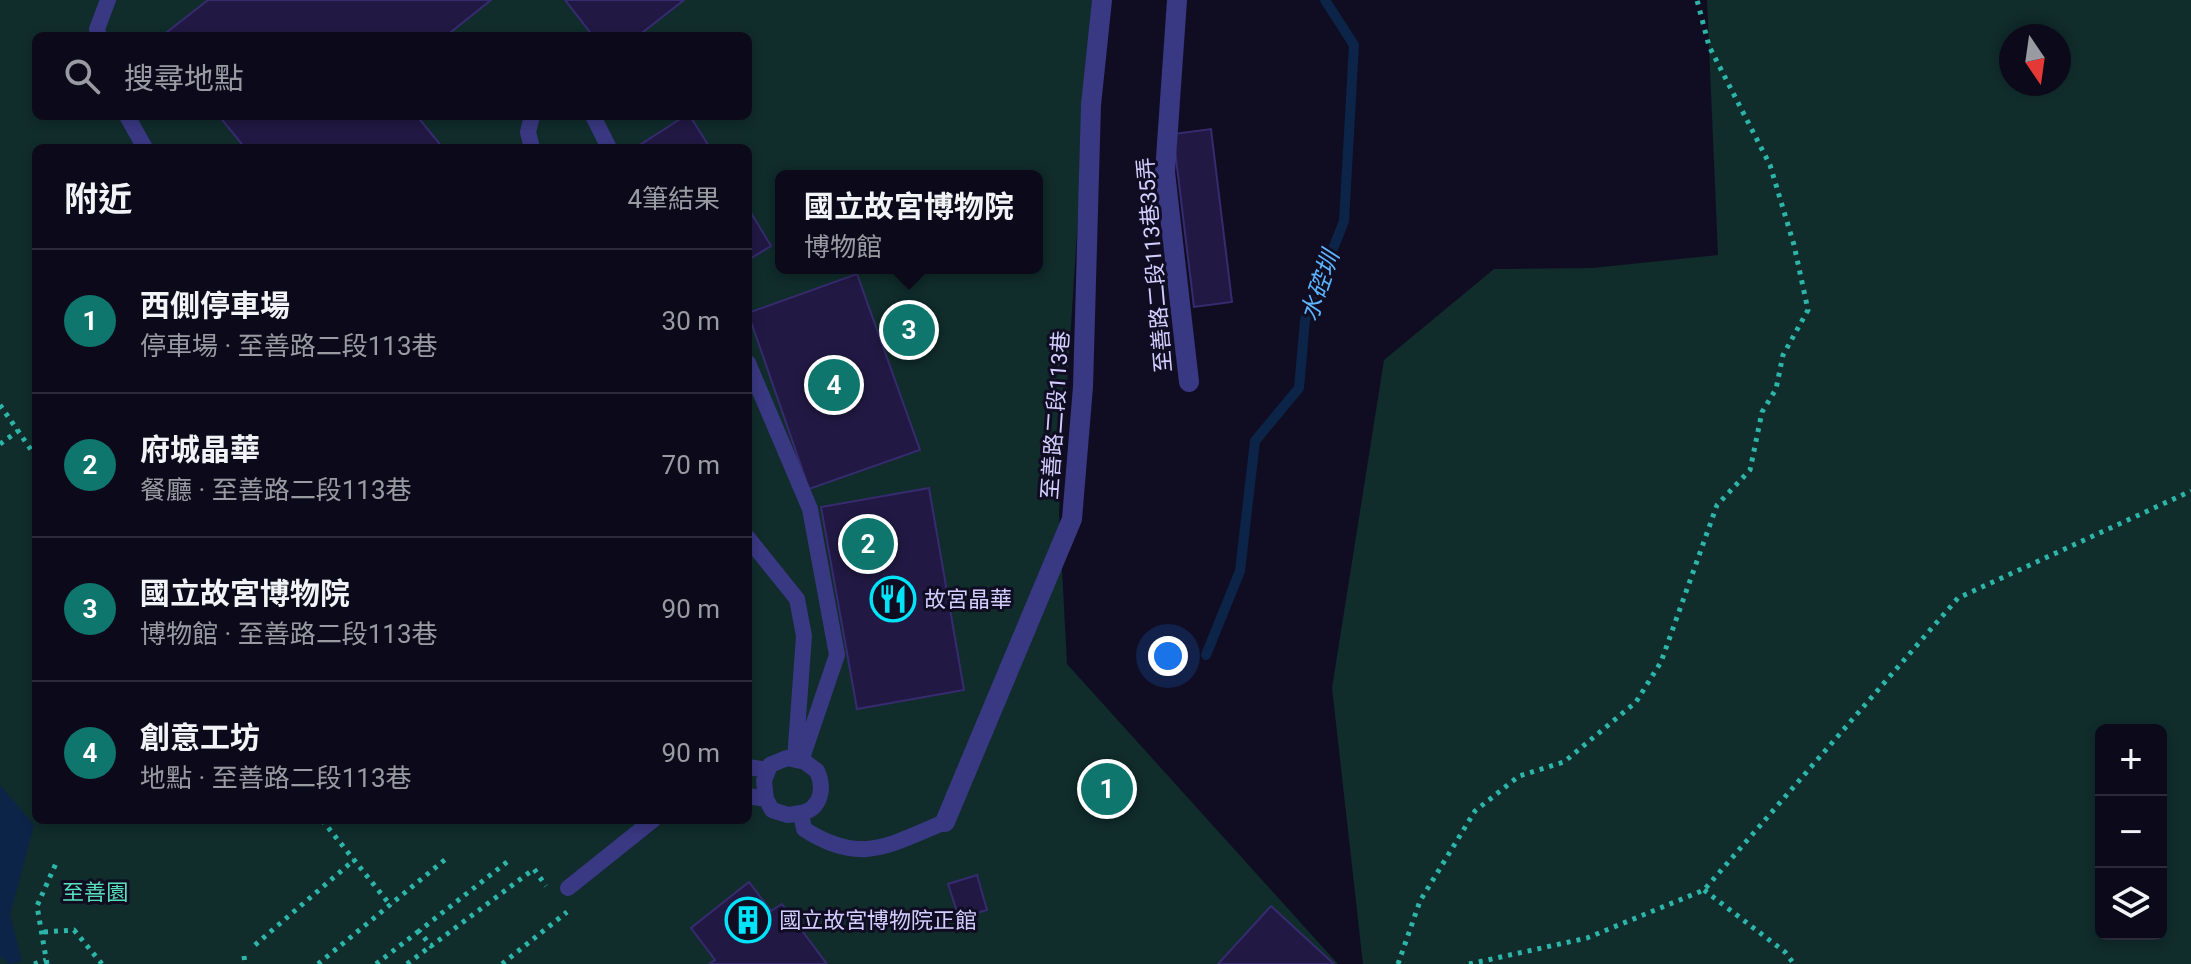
<!DOCTYPE html>
<html lang="zh-TW">
<meta charset="utf-8">
<style>
:root{--surface:#0c0a1a;--page:#1a1827;--text:#f1f3f6;--muted:#9a9aa2;--line:#2c2b39;--accent:#0f766e}
body{margin:0;font-family:Roboto,"Noto Sans TC",sans-serif;background:var(--page);color:var(--text)}
.controls{position:absolute;right:24px;bottom:24px;display:grid;overflow:hidden;border-radius:12px;box-shadow:0 4px 12px #0003}
.controls button{width:72px;height:72px;display:grid;place-items:center;padding:0;border:0;border-bottom:2px solid var(--line);background:var(--surface);color:var(--text);font:40px sans-serif}
.compass{position:absolute;left:1999px;top:24px;width:72px;height:72px;border-radius:50%;background:var(--surface);box-shadow:0 4px 12px #0003;rotate:167deg}
.you{position:absolute;left:1168px;top:656px;width:28px;height:28px;margin:-20px;border:6px solid #fff;border-radius:50%;background:#1a73e8;box-shadow:0 0 0 12px #1a73e833}
.badge{display:grid;place-items:center;width:52px;height:52px;border-radius:50%;background:var(--accent);color:#fff;font-size:26px;font-weight:700}
.pin{position:absolute;translate:-50% -50%;border:4px solid #fff;box-shadow:0 2px 8px #0006}
.popup{position:absolute;left:775px;top:170px;width:268px;height:104px;box-sizing:border-box;display:grid;place-content:center;border-radius:12px;background:var(--surface);filter:drop-shadow(0 2px 6px #0005);font-size:26px;white-space:nowrap;color:var(--muted)}
.popup b{font-size:30px;color:var(--text)}
.popup::after{content:'';position:absolute;left:50%;top:100%;margin-left:-16px;border:16px solid transparent;border-top-color:var(--surface)}
.list{margin:0;padding:0;list-style:none}
h2{display:flex;justify-content:space-between;align-items:center;height:104px;margin:0;padding:0 32px;font-size:34px}
h2 small{font-size:26px;font-weight:400;color:var(--muted)}
.list li{display:grid;grid-template-columns:52px 1fr auto;gap:24px;align-items:center;box-sizing:border-box;height:144px;padding:0 32px;border-top:2px solid var(--line)}
.list b{display:block;font-size:30px;white-space:nowrap}
.list p{margin:0;font-size:26px;white-space:nowrap;color:var(--muted)}
.list em{font-size:26px;font-style:normal;color:var(--muted)}
.icon{flex:none;width:44px;height:44px;fill:none;stroke:currentColor;stroke-width:2;stroke-linecap:round;stroke-linejoin:round}
.map{position:relative;flex:none;width:2191px;height:964px;overflow:hidden}
.search{position:absolute;background:var(--surface);box-shadow:0 4px 12px #0003;left:32px;top:32px;width:720px;height:88px;display:flex;align-items:center;gap:20px;box-sizing:border-box;padding:0 28px;border-radius:12px;color:var(--muted);font-size:30px}
.panel{position:absolute;background:var(--surface);box-shadow:0 4px 12px #0003;left:32px;top:144px;width:720px;height:680px;border-radius:12px}
.map>svg:first-child{display:block}
</style>
<div class="map">
<svg width="2191" height="964" viewBox="0 0 2191 964">
<rect width="100%" height="100%" fill="#100d22"/>
<!-- green -->
<path fill="#102c2b" fill-rule="evenodd" d="M0,0h1092l-33,512 8,152 271,300h-1338zM36,36h712v80h-712zM36,148h712v672h-712zM781,176h256v92h-256z
M1707,0h484v964h-828l-31,-276 52,-328 110,-91 98,-1 126,-13zM2059,36v48h-48v-48zM2161,730v204h-60v-204z"/>
<!-- water -->
<path fill="#0c2447" d="M0,785l34,40 -24,90 12,46 -13,3 -9,-8z"/>
<g fill="none" stroke-linecap="round" stroke-linejoin="round">
<!-- stream -->
<path stroke="#0c2447" stroke-width="10" d="M1206,655l34,-84 15,-130 44,-53 6,-68 39,-99 10,-176 -29,-45"/>
</g>
<!-- building -->
<path fill="#211943" stroke="#372b6f" stroke-width="2" d="M208,0h283l-45,36h-284z
M565,0h119l-46,36h-45z
M219,116h198l26,32h-198z
M685,116h5l20,32h-75z
M1211,129l21,173 -38,5 -21,-173z
M748,208l23,38 -23,14z
M857,274l63,176 -111,39 -61,-176z
M929,488l35,202 -107,19 -36,-202z
M977,875l10,35 -28,8 -11,-34z
M749,882l22,29 11,-7 45,60h-118l6,-4 -24,-32z
M1271,906l63,58h-116z"/>
<g fill="none" stroke-linecap="round" stroke-linejoin="round">
<!-- path -->
<path stroke="#2db5aa" stroke-width="5" stroke-dasharray="4 6" stroke-linecap="butt" d="M0,405l36,52
M0,444l18,-13
M322,820l69,86
M507,862l-88,69 12,15 103,-77 12,17
M1704,890l81,62 9,12
M44,932l30,-2 28,34
M255,945l99,-85
M244,956l1,8
M34,964l12,-4
M47,964l-10,-58 20,-45
M318,964l129,-106
M376,964l43,-33
M407,964l24,-18
M502,964l65,-52
M1398,964l22,-63 55,-90 44,-35 45,-14 72,-60 25,-40 56,-157 33,-35 12,-58 14,-23 7,-34 25,-45 -14,-65 -24,-80 -61,-119 -12,-46
M1469,964l118,-26 117,-48 254,-292 233,-107"/>
<!-- lane -->
<path stroke="#393882" stroke-width="16" d="M99,36l-2,-7 11,-29
M127,116l18,32
M532,116l-4,16 4,16
M593,116l16,32
M748,363l62,146 27,146 -36,106
M748,538l49,61 7,37 -9,123
M748,767l20,3
M748,796l18,3 6,11 16,5 13,-2 3,16c57,37 85,16 141,-7
M766,799l-2,-18 6,-16 17,-7 18,4 12,9c8,17 4,38 -16,42
M568,888l85,-68"/>
<!-- street -->
<path stroke="#393882" stroke-width="20" d="M1177,0l-12,172 24,210
M945,822l127,-303 11,-132 8,-282 11,-105"/>
</g>
<!-- icons -->
<defs>
<g id="restaurant-ring" transform="scale(2.3)"><circle r="9.5" fill="#100d22" stroke="#00e4f9" stroke-width="1.5"/><path d="M-5-6h1v4h1v-4h1v4h1v-4h1v5L-1.5 .5V6h-2V.5L-5-1ZM5-6V6H3V1.5H1.5Q1.5-4 5-6Z" fill="#00e4f9"/></g>
<g id="building-ring" transform="scale(2.3)"><circle r="9.5" fill="#100d22" stroke="#00e4f9" stroke-width="1.5"/><path d="M-4-6H4V6H1V3H-1V6H-4ZM-2.5-4.3h1.7v1.8h-1.7ZM.8-4.3h1.7v1.8H.8ZM-2.5-1h1.7V.8h-1.7ZM.8-1h1.7V.8H.8Z" fill="#00e4f9"/></g>
</defs>
<g fill-rule="evenodd">
<use href="#restaurant-ring" x="893" y="599"/>
<use href="#building-ring" x="748" y="920"/>
</g>
<g text-anchor="middle" stroke-width="6" stroke-linejoin="round" paint-order="stroke">
<!-- street labels -->
<g font-size="22" fill="#d3ceff" stroke="#100d22">
<text transform="translate(1154 265) rotate(-95)" y="8">至善路二段113巷35弄</text>
<text transform="translate(1055 415) rotate(-86)" y="8">至善路二段113巷</text>
</g>
<!-- poi labels -->
<g font-size="22" fill="#d3ceff" stroke="#100d22" text-anchor="start">
<text x="924" y="607">故宮晶華</text>
<text x="779" y="928">國立故宮博物院正館</text>
</g>
<!-- park labels -->
<g font-size="22" fill="#59e0bc" stroke="#100d22">
<text x="95" y="900">至善園</text>
</g>
<!-- water labels -->
<g font-size="24" font-style="italic" fill="#5cb6ff" stroke="#100d22">
<text transform="translate(1320 286) rotate(-71)" y="8">水硿圳</text>
</g>
</g>
</svg>
<div class="controls">
<button>+</button>
<button>−</button>
<button><svg class="icon" aria-label="layers" viewBox="0 0 24 24"><path d="M12 4l9 5-9 5-9-5zM3 14l9 5 9-5"/></svg></button>
</div>
<svg class="compass" viewBox="-18 -18 36 36"><path d="M0-13l5 13h-10z" fill="#e53935"/><path d="M0 13l5-13h-10z" fill="#9a9aa2"/></svg>
<div class="you"></div>
<div class="pin badge" style="left:1107px;top:789px">1</div>
<div class="pin badge" style="left:868px;top:544px">2</div>
<div class="pin badge" style="left:909px;top:330px">3</div>
<div class="popup"><b>國立故宮博物院</b>博物館</div>
<div class="pin badge" style="left:834px;top:385px">4</div>
<div class="search"><svg class="icon" aria-label="search" viewBox="0 0 24 24"><circle cx="10" cy="10" r="6"/><path d="M15 15l6 6"/></svg>搜尋地點</div>
<section class="panel">
<h2>附近<small>4筆結果</small></h2>
<ul class="list">
<li><span class="badge">1</span><div><b>西側停車場</b><p>停車場 · 至善路二段113巷</p></div><em>30 m</em></li>
<li><span class="badge">2</span><div><b>府城晶華</b><p>餐廳 · 至善路二段113巷</p></div><em>70 m</em></li>
<li><span class="badge">3</span><div><b>國立故宮博物院</b><p>博物館 · 至善路二段113巷</p></div><em>90 m</em></li>
<li><span class="badge">4</span><div><b>創意工坊</b><p>地點 · 至善路二段113巷</p></div><em>90 m</em></li>
</ul>
</section>
</div>
